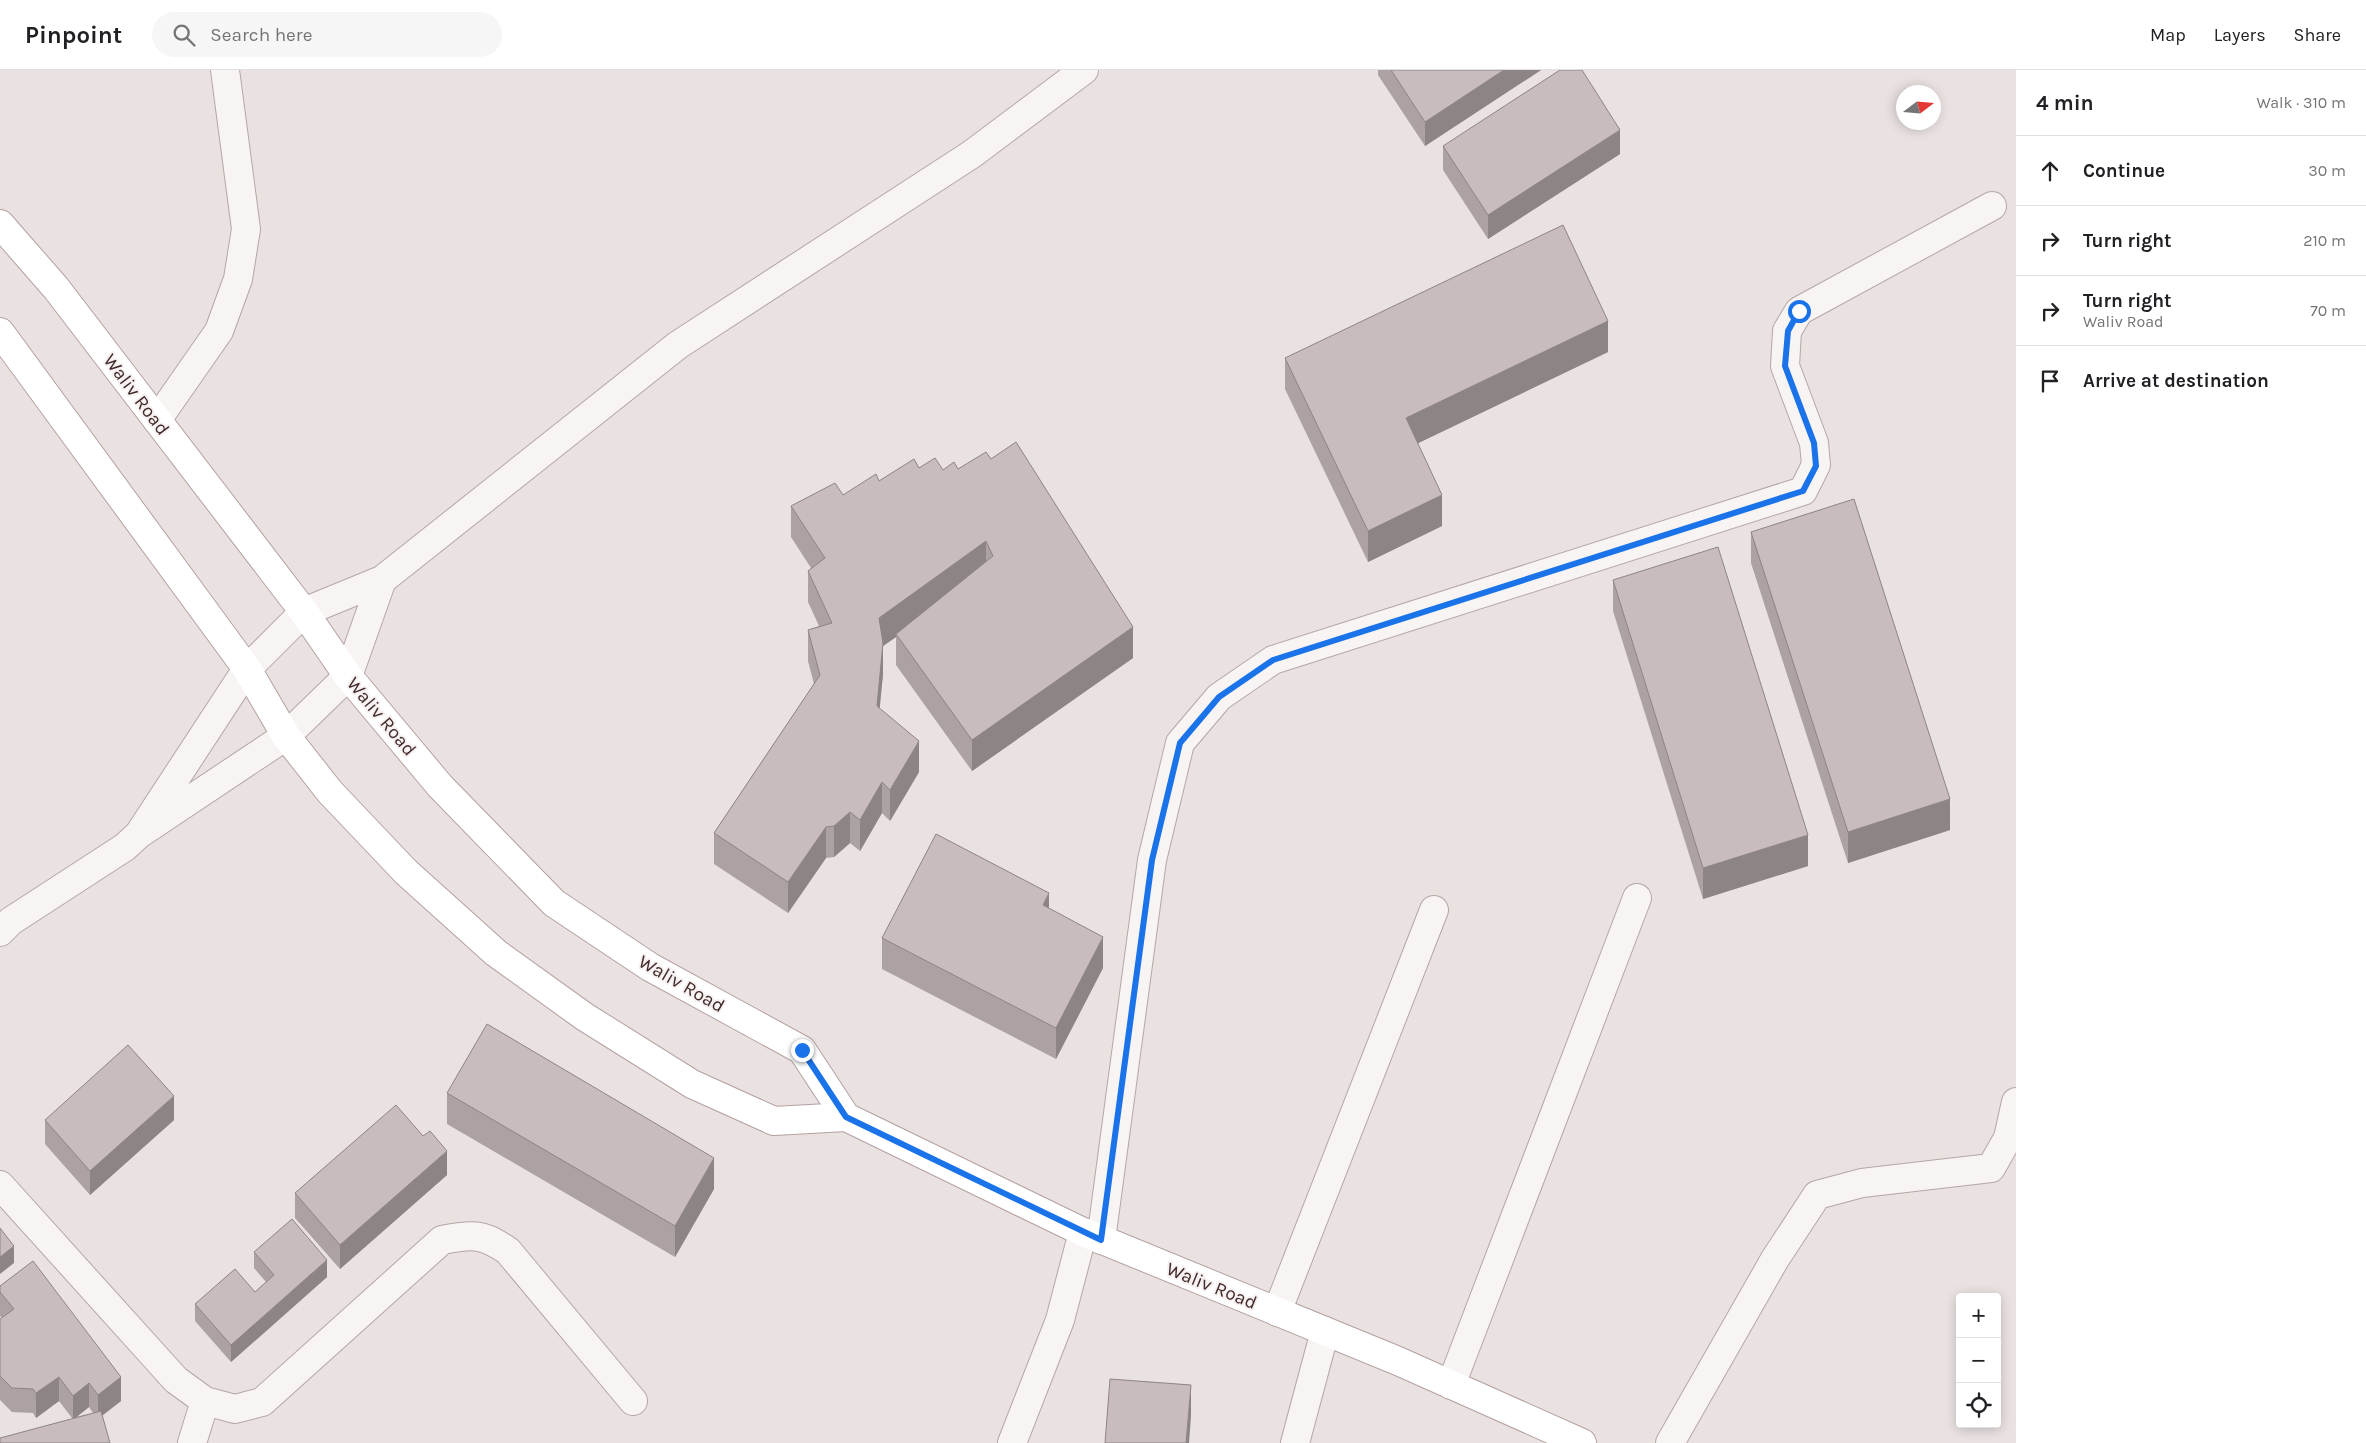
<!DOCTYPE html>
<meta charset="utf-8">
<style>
:root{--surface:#fff;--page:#f6f6f6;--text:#202124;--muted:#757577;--line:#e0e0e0}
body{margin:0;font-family:Karla,sans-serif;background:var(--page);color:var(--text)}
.controls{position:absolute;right:15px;bottom:15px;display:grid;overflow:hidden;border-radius:5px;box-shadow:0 2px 12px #0003}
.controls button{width:45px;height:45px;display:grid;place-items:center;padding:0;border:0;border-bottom:1px solid var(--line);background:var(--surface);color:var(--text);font:25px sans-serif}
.compass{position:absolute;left:1896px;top:15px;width:45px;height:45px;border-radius:50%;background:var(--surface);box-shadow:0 2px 12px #0003;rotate:74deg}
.stop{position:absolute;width:15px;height:15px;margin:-11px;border:4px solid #1a73e8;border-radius:50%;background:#fff}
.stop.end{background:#1a73e8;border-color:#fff;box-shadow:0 1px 5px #0008}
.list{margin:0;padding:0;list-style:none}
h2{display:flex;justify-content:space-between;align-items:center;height:65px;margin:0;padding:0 20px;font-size:21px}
h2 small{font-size:16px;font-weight:400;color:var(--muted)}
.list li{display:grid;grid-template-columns:32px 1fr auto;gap:15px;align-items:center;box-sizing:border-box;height:70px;padding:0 20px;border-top:1px solid var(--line)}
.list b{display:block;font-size:19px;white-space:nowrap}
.list p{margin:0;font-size:16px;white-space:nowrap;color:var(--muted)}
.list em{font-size:16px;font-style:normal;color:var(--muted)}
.icon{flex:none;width:28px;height:28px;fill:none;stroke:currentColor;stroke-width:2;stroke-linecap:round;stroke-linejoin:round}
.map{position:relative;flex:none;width:2016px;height:1373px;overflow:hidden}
header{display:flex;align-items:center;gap:30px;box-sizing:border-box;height:70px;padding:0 25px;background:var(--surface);border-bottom:1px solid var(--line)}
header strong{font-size:24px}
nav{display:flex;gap:28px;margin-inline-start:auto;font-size:18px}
.search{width:350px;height:45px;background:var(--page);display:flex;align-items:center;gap:12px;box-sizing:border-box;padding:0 18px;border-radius:28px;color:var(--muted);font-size:19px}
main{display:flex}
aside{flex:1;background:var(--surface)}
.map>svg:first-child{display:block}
</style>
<header>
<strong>Pinpoint</strong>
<div class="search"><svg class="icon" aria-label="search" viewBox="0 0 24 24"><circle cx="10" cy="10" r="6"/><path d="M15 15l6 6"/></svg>Search here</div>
<nav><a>Map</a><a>Layers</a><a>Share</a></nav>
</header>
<main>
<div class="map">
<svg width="2016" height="1373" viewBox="0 0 2016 1373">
<rect width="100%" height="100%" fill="#eae1e1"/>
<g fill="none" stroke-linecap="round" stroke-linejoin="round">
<!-- minor casing -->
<g stroke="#b4a7a6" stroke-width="30">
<path id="minor" d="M157,350l62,-89 19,-52 8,-50 -21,-159
M139,764l108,-165 57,-57 78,-32 296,-235 294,-191 112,-84
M0,862l11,-11 114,-74 14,-13 147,-98 62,-60 34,-96
M0,1115l176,195 29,21 30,8 27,-7 180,-162c29,-6 41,-7 66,11l125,150
M1101,1170l51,-380 28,-117 39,-46 54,-37 530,-169 13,-26 -2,-22 -29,-77 2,-35 12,-20 193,-105
M1277,1242l157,-402
M1451,1315l186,-487
M192,1373l13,-42
M1012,1373l48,-123 23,-88
M1295,1373l30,-112
M1670,1373l105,-184 42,-64 45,-12 129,-15 17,-30 8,-36"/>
</g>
<!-- major casing -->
<g stroke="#b5a1a1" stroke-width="30">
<path id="major" d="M0,154l56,64 248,324 44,64 92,110 114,117 96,64 152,83 44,67
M0,262l247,337 39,67 44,56 76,80 90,81 89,64 107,67 82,37 72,-4 237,115 315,129 184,82"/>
</g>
<!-- minor -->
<use href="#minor" stroke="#f8f4f4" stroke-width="28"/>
<!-- major -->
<use href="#major" stroke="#fff" stroke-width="28"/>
</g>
<!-- wall -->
<path fill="#ada2a2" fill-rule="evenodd" d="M1378,0h163l-116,76 -47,-71z
M1443,76l177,8 -132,85 -45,-69z
M1608,282l-190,91 24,83 -74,36 -83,-173v-31z
M991,389l142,199 -161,113 -76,-106v-28l-13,9v28l-4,35 40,63 -29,49 -8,-8 -22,38 -10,-8 -16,14 -8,1 -38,55 -74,-49v-31l100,-149 -6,-23v-31l11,-4 -11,-24v-31l3,-3 -20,-31v-31l52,-11 36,-14 40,-13 24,2 15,-1z
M1751,462l199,298 -102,33 -97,-300z
M1613,510l195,286 -105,33 -90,-288z
M1049,838l54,60 -47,91 -174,-90v-31z
M447,1023l267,96 -39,68 -228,-133z
M45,1050h129l-84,75 -45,-51z
M447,1105l-107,94 -45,-51v-25z
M254,1182l73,25 -96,85 -36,-41v-17l60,-12 11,-10 -12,-14z
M0,1216l121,115 -19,14 -30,3 -13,-17 -23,17 -3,-5 -21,-1 -12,-12v-81l2,-1 -2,-2zM89,1337l4,6 -17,4z"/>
<!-- shaded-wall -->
<path fill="#8d8484" d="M1504,0h37l-116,76v-24z
M1620,60v24l-132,85v-24z
M1608,251v31l-202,97v-31z
M1442,425v31l-74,36v-31z
M986,471v31l-90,62v3l-13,9v28l-6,63v-31l2,-88z
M1133,557v31l-161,113v-31z
M919,671v31l-29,49v-31z
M882,712v31l-22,38v-31z
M1950,729v31l-102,33v-31z
M850,742v31l-16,14v-31z
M826,757v31l-38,55v-31z
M1808,765v31l-105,33v-31z
M1049,823v31l-6,-19z
M1103,867v31l-47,91v-31z
M174,1026v24l-84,75v-24z
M447,1081v24l-107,94v-24z
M714,1088v31l-39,68v-31z
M14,1176v17l-14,11v-17z
M327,1190v17l-96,85v-17z
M59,1307v24l-23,17v-25z
M121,1307v24l-23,18v-24z
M89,1313v24l-16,13v-24z
M1191,1315v31l-2,27h-3z"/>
<!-- building -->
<path fill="#c9bcbc" stroke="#8d8484" d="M1391,0h113l-79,52z
M1560,0h22l38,60 -132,85 -45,-69z
M1563,155l45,96 -202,97 36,77 -74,36 -83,-173z
M1016,372l117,185 -161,113 -76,-106 97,-78 -7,-15 -107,77 4,25 -6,63 42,35 -29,49 -8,-8 -22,38 -10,-8 -16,14 -8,1 -38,55 -74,-49 106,-158 -12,-45 24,-7 -24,-52 17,-13 -34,-52 44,-23 8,12 33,-21 3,7 35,-22 5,9 16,-10 8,12 11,-8 4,7 28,-17 5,7z
M1854,429l96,300 -102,33 -97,-300z
M1718,477l90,288 -105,33 -90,-288z
M936,764l113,59 -6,12 60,32 -47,91 -174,-90z
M487,954l227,134 -39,68 -228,-133z
M128,975l46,51 -84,75 -45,-51z
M396,1035l27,31 7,-5 17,20 -107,94 -45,-52z
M292,1149l35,41 -96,85 -36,-41 40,-35 20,23 19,-17 -20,-23z
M0,1158l14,18 -14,11z
M33,1191l88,116 -23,18 -9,-12 -16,13 -14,-19 -23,16 -3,-4 -21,-1 -12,-12v-57l14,-10 -14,-17v-6z
M1110,1309l81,6 -5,58h-81z
M101,1341l9,32h-110v-5z"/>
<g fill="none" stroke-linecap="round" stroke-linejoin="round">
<!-- route -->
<path stroke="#1a73e8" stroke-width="6" d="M802,980l44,67 255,123 51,-380 28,-117 39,-46 54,-37 530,-169 13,-25 -2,-23 -29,-77 3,-35 11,-20"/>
</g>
<g text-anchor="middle" stroke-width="4" stroke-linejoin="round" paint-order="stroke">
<!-- street labels -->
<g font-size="19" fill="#412b2a" stroke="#f7f1f1">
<text transform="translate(137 324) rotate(53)" y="7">Waliv Road</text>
<text transform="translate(382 646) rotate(50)" y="7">Waliv Road</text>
<text transform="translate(682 913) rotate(30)" y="7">Waliv Road</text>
<text transform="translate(1212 1215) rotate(22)" y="7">Waliv Road</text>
</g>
</g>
</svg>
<div class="controls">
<button>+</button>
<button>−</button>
<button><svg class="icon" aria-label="locate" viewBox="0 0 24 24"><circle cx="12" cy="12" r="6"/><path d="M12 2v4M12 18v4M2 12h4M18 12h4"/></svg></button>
</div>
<svg class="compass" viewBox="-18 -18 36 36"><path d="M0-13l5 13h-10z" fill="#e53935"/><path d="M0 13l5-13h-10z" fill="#757577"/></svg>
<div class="stop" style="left:1799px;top:241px"></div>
<div class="stop end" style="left:802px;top:980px"></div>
</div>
<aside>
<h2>4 min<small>Walk · 310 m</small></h2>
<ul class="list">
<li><svg class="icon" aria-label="ahead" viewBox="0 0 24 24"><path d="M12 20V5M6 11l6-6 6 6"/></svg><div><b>Continue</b></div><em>30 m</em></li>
<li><svg class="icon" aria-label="right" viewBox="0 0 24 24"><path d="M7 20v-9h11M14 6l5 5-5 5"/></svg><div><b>Turn right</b></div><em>210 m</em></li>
<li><svg class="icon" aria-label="right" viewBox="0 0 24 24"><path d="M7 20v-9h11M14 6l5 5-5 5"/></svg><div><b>Turn right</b><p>Waliv Road</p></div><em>70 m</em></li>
<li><svg class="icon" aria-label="arrive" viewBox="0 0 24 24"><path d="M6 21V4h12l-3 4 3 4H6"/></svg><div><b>Arrive at destination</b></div></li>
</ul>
</aside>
</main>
